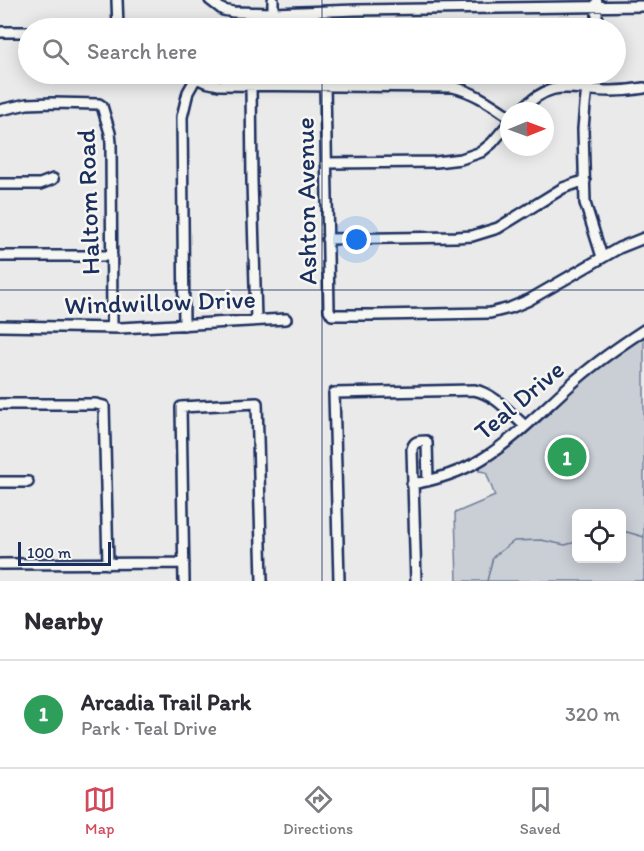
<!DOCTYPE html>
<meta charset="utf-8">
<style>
:root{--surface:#fff;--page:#f7f7f7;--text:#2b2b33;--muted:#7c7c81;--line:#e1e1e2;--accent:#d1495b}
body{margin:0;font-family:Itim,sans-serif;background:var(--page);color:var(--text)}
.controls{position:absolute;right:18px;bottom:18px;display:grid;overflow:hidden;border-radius:9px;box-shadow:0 3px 15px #0003}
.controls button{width:54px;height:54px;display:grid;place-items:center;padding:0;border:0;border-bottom:2px solid var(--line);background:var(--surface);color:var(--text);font:30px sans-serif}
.compass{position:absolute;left:500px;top:102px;width:54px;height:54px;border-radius:50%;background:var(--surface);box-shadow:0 3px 15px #0003;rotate:89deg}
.scale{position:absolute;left:18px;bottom:15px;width:93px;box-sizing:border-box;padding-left:6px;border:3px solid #1b2f5e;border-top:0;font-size:16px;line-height:21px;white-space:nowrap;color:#1b2f5e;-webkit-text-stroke:4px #f6f6f2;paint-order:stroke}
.you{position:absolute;left:357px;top:240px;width:21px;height:21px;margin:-15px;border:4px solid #fff;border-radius:50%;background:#1a73e8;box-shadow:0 0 0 9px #1a73e833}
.badge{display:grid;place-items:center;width:39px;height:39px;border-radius:50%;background:var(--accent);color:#fff;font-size:20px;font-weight:700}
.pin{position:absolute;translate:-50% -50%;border:3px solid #fff;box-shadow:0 2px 6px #0006}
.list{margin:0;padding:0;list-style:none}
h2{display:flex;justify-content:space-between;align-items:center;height:78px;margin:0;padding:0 24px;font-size:26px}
h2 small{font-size:20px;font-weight:400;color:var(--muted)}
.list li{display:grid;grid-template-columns:39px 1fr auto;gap:18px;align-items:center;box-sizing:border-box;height:108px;padding:0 24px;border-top:2px solid var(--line)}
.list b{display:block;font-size:22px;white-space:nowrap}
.list p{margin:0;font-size:20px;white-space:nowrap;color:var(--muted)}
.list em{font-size:20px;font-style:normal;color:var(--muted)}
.icon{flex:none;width:33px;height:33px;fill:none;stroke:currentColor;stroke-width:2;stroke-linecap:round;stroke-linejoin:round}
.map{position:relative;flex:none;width:644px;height:581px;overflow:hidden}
.search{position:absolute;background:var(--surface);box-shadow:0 3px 15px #0003;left:18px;right:18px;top:18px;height:66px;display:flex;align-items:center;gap:15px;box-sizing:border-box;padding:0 21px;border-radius:33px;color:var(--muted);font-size:22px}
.sheet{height:186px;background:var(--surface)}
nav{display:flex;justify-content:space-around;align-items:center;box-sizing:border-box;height:84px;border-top:2px solid var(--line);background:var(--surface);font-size:16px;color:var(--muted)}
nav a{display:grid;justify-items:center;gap:3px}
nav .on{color:var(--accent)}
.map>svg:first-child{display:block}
</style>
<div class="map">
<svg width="644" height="581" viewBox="0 0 644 581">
<rect width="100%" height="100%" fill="#e9eae9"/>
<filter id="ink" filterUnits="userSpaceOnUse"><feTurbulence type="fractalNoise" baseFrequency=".0167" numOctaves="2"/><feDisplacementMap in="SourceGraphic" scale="12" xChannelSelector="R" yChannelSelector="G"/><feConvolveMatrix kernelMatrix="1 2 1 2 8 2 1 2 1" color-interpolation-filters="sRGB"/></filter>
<g filter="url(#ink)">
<!-- green -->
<path fill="#caced5" stroke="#727e9a" stroke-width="1.5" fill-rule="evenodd" d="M644,337v244h-187l-2,-68 40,-17 -9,-24 -7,-1 -1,-6 25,-17 116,-97zM576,514h46v44h-46z"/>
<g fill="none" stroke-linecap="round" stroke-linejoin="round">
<!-- stream -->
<path stroke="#6c7995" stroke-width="1.5" d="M622,534l5,-2 17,5
M487,581l6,-24 21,-16 27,-1 24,5 11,-3"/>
<!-- minor casing -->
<g stroke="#1b2f5e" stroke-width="14">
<path id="minor" d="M117,0l1,28
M210,0l13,10 10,2 40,1 84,-3 287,-4
M597,2v26
M273,13v-13
M0,32h28
M188,74l17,8 14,3 234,2c21,5 38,17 56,29
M592,74l-5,15 -2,16 -2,24 2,74 17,54
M251,85l1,96 4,139
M325,85l4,225 3,5h45l113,-2 20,-5 19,-8 90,-52 25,-10
M0,110l27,-6 25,-1 47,1 3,2 8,27 1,10 1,185
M520,111c34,-35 50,-20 91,-20 11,0 22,-1 33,-3
M326,163l110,-1 25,-3 20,-7 11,-9 17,-20
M0,184h40l13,-5
M327,239l129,-2 16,-1 26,-8 65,-40 14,-5 8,-2
M0,256h112
M184,325l-2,-208 6,-25 8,-14
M0,326l120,2 166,-9
M0,404h96l8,2 4,158
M0,482h28
M412,484c23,-4 49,-12 70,-25 35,-21 64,-53 95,-80 21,-18 44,-34 67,-49
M0,564l184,-1
M184,581l-3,-174 76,-4 5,178
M339,581l-5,-188 140,-3c21,4 36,23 51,36
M416,581l-4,-132c2,-8 7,-8 14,-8l1,2 1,38"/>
</g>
<!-- minor -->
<use href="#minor" stroke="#f6f6f2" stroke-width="9"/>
</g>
</g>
<!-- grid -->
<path fill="none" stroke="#1b2f5e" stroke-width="1.5" stroke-opacity="0.55" d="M322,0v28M322,74v507M0,290h644"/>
<g text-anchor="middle" stroke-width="5" stroke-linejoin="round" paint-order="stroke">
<!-- street labels -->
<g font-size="26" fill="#1b2f5e" stroke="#f6f6f2">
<text transform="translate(306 201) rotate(-91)" y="9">Ashton Avenue</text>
<text transform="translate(88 202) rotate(-92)" y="9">Haltom Road</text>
<text transform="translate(160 302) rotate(-2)" y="9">Windwillow Drive</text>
<text transform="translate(519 400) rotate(-40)" y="9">Teal Drive</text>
</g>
</g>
</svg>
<div class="controls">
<button><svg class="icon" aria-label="locate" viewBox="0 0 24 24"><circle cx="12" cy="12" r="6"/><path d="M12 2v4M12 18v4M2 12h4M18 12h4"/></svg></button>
</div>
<svg class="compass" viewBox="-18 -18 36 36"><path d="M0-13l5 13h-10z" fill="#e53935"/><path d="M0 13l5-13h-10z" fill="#7c7c81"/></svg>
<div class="scale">100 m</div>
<div class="you"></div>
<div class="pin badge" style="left:567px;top:457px;background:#2e9e5b">1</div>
<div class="search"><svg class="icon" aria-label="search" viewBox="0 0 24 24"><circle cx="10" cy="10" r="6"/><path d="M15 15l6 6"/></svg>Search here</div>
</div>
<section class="sheet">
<h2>Nearby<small></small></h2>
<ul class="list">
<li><span class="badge" style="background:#2e9e5b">1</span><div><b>Arcadia Trail Park</b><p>Park · Teal Drive</p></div><em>320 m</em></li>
</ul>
</section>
<nav>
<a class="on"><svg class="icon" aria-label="map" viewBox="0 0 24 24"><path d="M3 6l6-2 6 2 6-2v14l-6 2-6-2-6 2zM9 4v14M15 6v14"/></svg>Map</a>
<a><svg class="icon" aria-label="directions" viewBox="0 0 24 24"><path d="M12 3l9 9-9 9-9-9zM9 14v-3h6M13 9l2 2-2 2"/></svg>Directions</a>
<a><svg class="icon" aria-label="saved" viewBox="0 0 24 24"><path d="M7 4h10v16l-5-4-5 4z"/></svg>Saved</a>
</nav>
